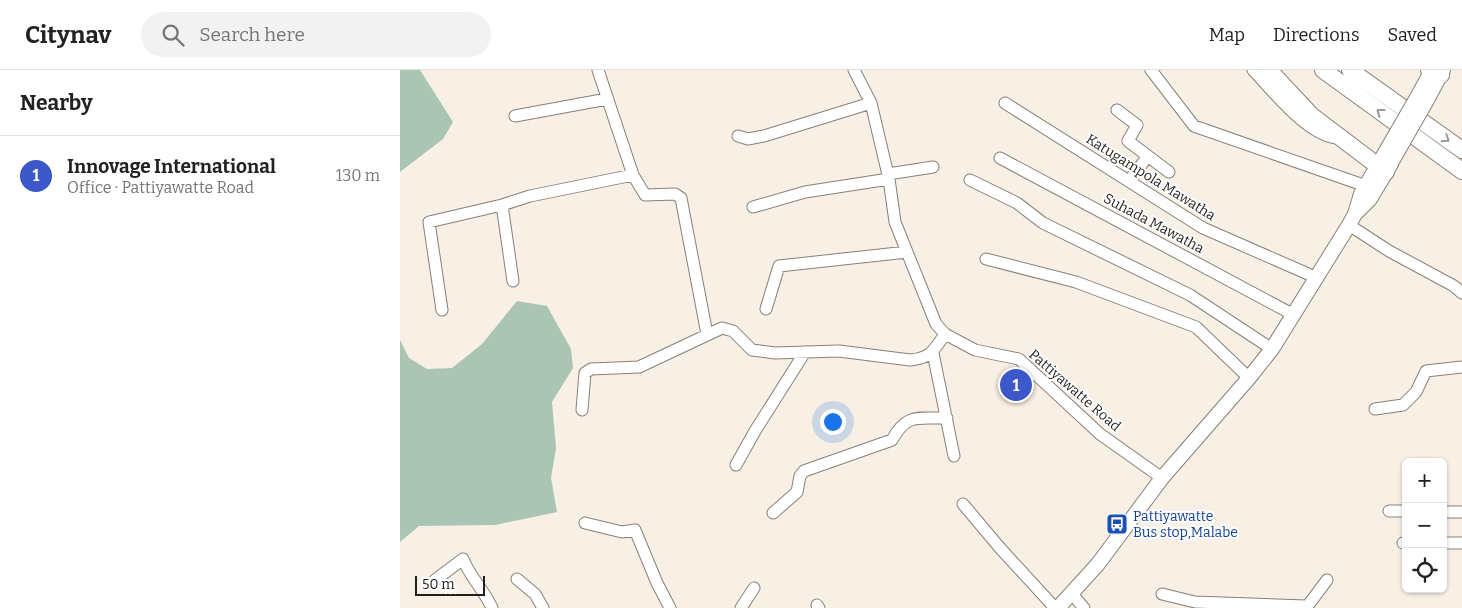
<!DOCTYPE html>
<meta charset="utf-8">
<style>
:root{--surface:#fff;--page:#f2f2f2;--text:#222;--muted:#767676;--line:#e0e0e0;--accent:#3c58ca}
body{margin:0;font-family:Bitter,serif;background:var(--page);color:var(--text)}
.controls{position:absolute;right:15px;bottom:15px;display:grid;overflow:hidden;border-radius:8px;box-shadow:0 1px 4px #0004}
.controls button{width:45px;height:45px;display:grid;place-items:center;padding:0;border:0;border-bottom:1px solid var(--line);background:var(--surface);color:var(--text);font:25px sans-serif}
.scale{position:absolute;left:15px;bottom:12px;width:70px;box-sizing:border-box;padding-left:5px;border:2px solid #231f1c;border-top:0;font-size:14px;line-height:18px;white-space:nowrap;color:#231f1c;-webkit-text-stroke:4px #fefefe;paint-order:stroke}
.you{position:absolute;left:432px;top:351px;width:18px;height:18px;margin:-12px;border:4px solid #fff;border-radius:50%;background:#1a73e8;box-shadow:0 0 0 8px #1a73e833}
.badge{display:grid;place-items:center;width:32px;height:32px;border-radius:50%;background:var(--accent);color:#fff;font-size:16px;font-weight:700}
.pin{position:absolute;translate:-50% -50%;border:2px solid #fff;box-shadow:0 1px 5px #0006}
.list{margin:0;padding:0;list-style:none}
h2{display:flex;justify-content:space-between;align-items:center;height:65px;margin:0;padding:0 20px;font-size:21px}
h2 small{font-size:16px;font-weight:400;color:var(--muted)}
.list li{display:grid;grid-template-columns:32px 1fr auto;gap:15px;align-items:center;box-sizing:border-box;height:80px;padding:0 20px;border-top:1px solid var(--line)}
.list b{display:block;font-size:19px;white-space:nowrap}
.list p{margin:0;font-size:16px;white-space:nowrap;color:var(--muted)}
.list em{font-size:16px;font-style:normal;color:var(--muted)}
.icon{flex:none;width:28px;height:28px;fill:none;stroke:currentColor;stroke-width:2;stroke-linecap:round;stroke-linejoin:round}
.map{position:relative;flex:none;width:1062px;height:538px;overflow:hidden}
header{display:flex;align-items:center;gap:30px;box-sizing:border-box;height:70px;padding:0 25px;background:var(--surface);border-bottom:1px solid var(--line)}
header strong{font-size:24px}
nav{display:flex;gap:28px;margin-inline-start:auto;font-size:18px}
.search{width:350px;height:45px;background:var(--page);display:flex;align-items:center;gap:12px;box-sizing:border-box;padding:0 18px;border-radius:28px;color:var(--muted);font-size:19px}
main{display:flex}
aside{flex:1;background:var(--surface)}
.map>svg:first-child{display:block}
</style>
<header>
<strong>Citynav</strong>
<div class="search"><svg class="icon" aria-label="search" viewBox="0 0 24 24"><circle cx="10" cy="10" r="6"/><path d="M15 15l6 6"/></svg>Search here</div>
<nav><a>Map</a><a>Directions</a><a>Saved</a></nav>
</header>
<main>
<aside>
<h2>Nearby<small></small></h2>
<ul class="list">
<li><span class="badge">1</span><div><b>Innovage International</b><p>Office · Pattiyawatte Road</p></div><em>130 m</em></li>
</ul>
</aside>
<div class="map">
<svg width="1062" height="538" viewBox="0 0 1062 538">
<rect width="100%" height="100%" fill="#f8efe5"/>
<!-- green -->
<path fill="#abc5b4" d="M0,0h20l33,52 -10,17 -43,33z
M117,231l30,5 24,43 2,19 -21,34 4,46 -5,30 6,34 -62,13 -76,1 -19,16v-202l9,18 18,11 25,-1 30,-24z"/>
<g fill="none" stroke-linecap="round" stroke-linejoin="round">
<!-- minor casing -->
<g stroke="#888077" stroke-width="13">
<path id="minor" d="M198,0l35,105 12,20 30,-1 6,4 26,136
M454,0l17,33 18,76 6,43 41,102 9,10 30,16 44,9 81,75 62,44
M751,0l43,56 172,60
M853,0c20,21 57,69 87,68
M605,33l198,125 112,49
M717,40l20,15 -9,16 41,31
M115,46l92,-17
M338,66l10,3 16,-3 107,-33
M600,88l294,157
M488,104l45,-7
M570,110l47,23 26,20 147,72 82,54
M729,111l19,-25
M102,135l11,76
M353,137l52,-15 84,-13
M949,155l40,26 65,35 8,7
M586,189l90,23 120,45 53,51
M366,239l13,-43 128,-14
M42,240l-13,-88 73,-17 28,-9 103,-21
M533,283l21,103
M975,339l28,-4 13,-13 10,-21 36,-4
M182,340l3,-37 6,-4 48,-2 83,-39 11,3 19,19 23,3 64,-2 71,9c21,-2 24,-10 35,-26
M336,395l19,-34 50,-79
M563,434l37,44 55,60
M989,441h17
M1043,442h19
M373,443l24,-21 3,-16 4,-5 88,-31c15,-28 27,-21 55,-22
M185,453l37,9 13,-2 22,53 13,25
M1003,473h3
M1043,473h19
M117,509l18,15 8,14
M35,510l28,-21c7,18 21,31 29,49
M672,524l12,14
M762,524l33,8 111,4
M417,535l2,3
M341,538l13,-20
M906,538l21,-28"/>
</g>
<!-- major casing -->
<g stroke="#888077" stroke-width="16">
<path id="major" d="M1019,24l13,-24
M1027,30l16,-30
M957,142l13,-13 21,-35
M658,538l40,-44 64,-86 87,-100 23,-29 77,-124 6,-11 6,-20 21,-36"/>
</g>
<!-- highway casing -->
<g stroke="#888077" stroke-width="18">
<path id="highway" d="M869,0l43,46 74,56
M923,0l139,101
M950,0l112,80
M1029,0l12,5"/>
</g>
<!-- minor -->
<use href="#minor" stroke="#fff" stroke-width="11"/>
<!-- major -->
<use href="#major" stroke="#fff" stroke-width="14"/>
<!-- highway -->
<use href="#highway" stroke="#fff" stroke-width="16"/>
<!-- major-bridge casing -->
<g stroke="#888077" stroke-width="16" stroke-linecap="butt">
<path id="major-bridge" d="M982,88l37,-64
M991,93l36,-63"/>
</g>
<!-- major-bridge -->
<use href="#major-bridge" stroke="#fff" stroke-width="14"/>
</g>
<!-- one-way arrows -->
<defs><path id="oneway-chevron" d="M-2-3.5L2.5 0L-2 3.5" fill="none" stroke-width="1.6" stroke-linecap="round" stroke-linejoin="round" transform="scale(1.25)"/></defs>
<g stroke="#9c9a99">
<use href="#oneway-chevron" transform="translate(980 42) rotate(-143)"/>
<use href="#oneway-chevron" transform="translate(1046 69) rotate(34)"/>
</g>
<!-- icons -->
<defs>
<g id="bus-square" transform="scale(1.125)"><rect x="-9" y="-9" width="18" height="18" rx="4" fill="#1a4fb4" stroke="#fefefe"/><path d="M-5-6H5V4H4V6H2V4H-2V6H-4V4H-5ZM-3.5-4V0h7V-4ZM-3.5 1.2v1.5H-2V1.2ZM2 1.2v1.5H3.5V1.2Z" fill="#fff"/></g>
</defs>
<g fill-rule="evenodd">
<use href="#bus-square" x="717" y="454"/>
</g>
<g text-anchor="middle" stroke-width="4" stroke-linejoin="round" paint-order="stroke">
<!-- street labels -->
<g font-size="14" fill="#231f1c" stroke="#fefefe">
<text transform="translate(751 107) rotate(32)" y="5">Katugampola Mawatha</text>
<text transform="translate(754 153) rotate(28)" y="5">Suhada Mawatha</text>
<text transform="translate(675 320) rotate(41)" y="5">Pattiyawatte Road</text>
</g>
<!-- transit labels -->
<g font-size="14" fill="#164399" stroke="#fefefe" text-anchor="start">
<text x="733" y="451">Pattiyawatte<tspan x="733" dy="16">Bus stop,Malabe</tspan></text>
</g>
</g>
</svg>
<div class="controls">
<button>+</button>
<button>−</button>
<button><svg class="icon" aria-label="locate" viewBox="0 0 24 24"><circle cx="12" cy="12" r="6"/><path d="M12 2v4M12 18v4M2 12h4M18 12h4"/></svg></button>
</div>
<div class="scale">50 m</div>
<div class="you"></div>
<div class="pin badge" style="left:616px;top:315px">1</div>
</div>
</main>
